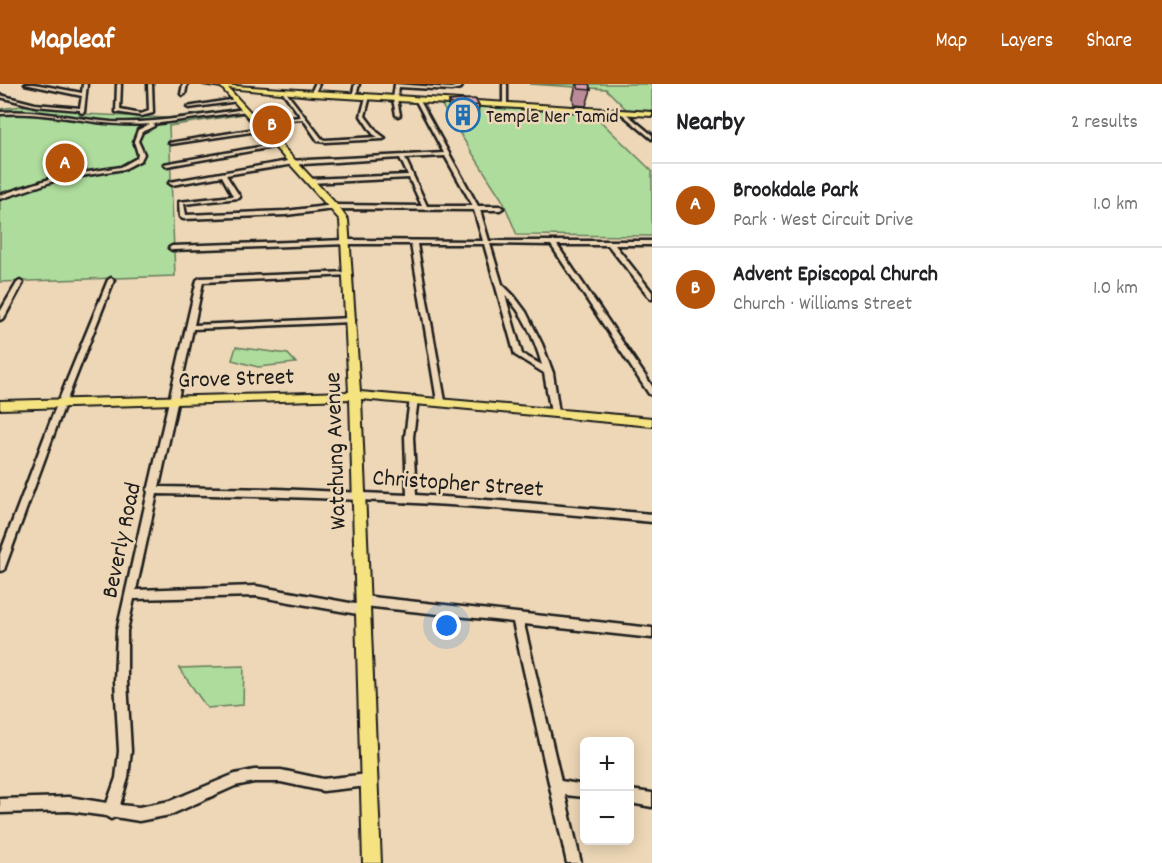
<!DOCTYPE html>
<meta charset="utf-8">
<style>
:root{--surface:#fff;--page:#f2f2f2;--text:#202124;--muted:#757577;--line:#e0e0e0;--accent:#b45309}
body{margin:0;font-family:Dekko,sans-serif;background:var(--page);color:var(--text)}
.controls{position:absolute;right:18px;bottom:18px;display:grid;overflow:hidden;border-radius:9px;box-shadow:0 3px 15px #0003}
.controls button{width:54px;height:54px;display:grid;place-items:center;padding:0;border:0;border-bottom:2px solid var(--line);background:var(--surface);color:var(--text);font:30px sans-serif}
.you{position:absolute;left:447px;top:542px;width:21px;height:21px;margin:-15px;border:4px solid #fff;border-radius:50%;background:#1a73e8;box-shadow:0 0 0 9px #1a73e833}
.badge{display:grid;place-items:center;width:39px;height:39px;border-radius:50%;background:var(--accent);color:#fff;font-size:20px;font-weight:700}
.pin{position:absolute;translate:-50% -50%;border:3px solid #fff;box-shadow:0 2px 6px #0006}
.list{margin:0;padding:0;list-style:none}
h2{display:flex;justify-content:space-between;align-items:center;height:78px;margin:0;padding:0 24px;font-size:26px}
h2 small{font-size:20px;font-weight:400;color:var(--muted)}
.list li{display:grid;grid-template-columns:39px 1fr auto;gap:18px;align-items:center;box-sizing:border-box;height:84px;padding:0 24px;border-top:2px solid var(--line)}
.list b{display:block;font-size:22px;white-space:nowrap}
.list p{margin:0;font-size:20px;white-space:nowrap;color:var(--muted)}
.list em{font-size:20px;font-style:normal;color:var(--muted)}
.map{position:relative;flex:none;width:652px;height:779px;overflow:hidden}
header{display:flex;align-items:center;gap:36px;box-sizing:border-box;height:84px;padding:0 30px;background:var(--accent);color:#fff}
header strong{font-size:28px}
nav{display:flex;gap:33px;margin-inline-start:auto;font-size:21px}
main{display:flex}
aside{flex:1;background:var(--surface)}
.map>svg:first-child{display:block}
</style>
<header>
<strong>Mapleaf</strong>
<nav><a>Map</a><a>Layers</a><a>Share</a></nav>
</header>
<main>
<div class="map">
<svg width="652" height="779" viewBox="0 0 652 779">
<rect width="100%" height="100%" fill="#edd7b6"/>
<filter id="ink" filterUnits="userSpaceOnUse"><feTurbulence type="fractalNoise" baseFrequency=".0167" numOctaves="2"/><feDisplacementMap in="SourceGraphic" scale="12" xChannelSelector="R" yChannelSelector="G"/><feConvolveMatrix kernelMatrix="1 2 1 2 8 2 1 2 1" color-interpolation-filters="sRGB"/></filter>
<g filter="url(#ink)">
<!-- green -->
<path fill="#aedc9c" stroke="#657c5c" stroke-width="1.5" d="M530,0h122v27l-26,-2 -20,-20z
M37,20l45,6 1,4 84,4 71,-10 6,6 -75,12 6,150 -175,6v-173z
M441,20l152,10 59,57v65l-135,-1 -14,-34z
M236,263l52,7 8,9 -38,4 -26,-7z
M244,582l-1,39 -36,3 -28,-40z"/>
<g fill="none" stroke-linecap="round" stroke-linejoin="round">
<!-- minor casing -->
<g stroke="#1c1c1c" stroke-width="5">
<path id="minor" d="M25,0h9l48,9 1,-9h4l-3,28 -2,1 -2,-1v-2l-45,-4 -35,-9v-2l35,9 45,4 2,-12z
M117,0h4l-1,26 21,4 8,-3 -1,-27h4l1,29 -12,3 -25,-4z
M183,0h4l-2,10 -2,1 -2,-1z
M315,0h4l-5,11h-4z
M355,0h4l-3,12 -2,1 -2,-1z
M395,0l56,4 7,-2 1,-2h4l-2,4 -10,2 -52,-3 -2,12 3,16 -2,1 -2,-1 -3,-16z
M503,0h4v22l-2,1 -2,-1z
M285,7l37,48 3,1 53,-3 -5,-3 -12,-18 5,-19 4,-1 -5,20 12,16 8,6 -2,1 -58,3 -7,-1 -15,-22 -49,4 2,-2 45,-4 -18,-25z
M236,15l2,2 -49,7 -2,-1z
M418,16l2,1 58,105h22l3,2 -3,2h-20l9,31h163v4h-37l37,47v7l-2,-1 -42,-53h-51l95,141v9l-3,-1 -98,-149 -61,-1 12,40 12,12 12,16 16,32 11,29 6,40 -4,3 -4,-3 -7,-40 -29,-18 -31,-111h-67l28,157 -4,3 -4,-3 -26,-157h-64l-175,6 -3,-2 3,-2 175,-6 136,1 -9,-31 -140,-1 -48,6 -103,4 -3,-2 -1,-15 54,-6 -11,-20 -50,9 -3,-2 1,-1 118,-21 156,-8 -28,-52zM445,72l28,50h-46l-22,-48zM400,74l8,17 -98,4 -3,2 3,2 99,-5 13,28 -88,-1 -48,6 -100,4 -2,-11 55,-6 1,-1 -14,-22 62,-10zM505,211c19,19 30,45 37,70l-20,-11z
M245,25l2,2 -94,13 1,2 -12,6 -4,9 6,13 -3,6 -17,9 -67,11 -57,19v-4l56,-18 65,-10 16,-9 1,-4 -4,-13 4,-11 12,-6c-51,4 -99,-14 -150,-10v-2c38,-3 73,7 111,10 45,2 90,-7 134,-13z
M624,28l28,23v4l-30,-25z
M262,44l2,1v1l-93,14 -2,-1z
M276,60h2v2l-111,20 -3,-2z
M348,188l3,2 -1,1 -147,7 -9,43 157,-7 4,2 -4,2 -158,7 -34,158 118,2 130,6 -2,-58 5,-38 4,-3 4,3 -5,38 3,58 111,8 125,11v8c-165,-17 -329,-26 -495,-28l-21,96 120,-4 105,19 -3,-4 1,-3 4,-2 289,32v10l-128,-14 37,157 23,4v12l-19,-2 16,68h-14l-54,-241 -149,-16 3,1 1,3 -1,3 -4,2 -107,-19 -122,3 -7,32v50l4,70 -3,27 -8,27 19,2 31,-6 65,-27 19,-4h27l42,9 45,-5 5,1 1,5 -1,5 -5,1 -45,5 -42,-9h-27l-19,4 -65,29 -31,6 -24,-4 -4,2 -5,-3 -37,-5 -69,2v-14l69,-2 38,6 9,-25 3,-27 -4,-70 2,-50 31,-139 -1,-2 2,-3 48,-207 3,-2z
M111,194l3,2 -52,132 -57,155 -1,3 -4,1v-17l54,-142 54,-132z
M20,197l3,2 -19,35 -4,2v-8l17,-29z
M630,706l22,3v14l-22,-4z"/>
</g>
<!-- major casing -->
<g stroke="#1c1c1c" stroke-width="4">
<path id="major" d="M203,0l449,28v4l-340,-20 -84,-8 109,117 11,15 12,172 292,26v8l-291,-27 20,464h-18l-13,-464 -350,10v-8l349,-9 -9,-172 -119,-133z"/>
</g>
<!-- minor -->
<use href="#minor" fill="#edd7b6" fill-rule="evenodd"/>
<!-- major -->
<use href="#major" fill="#f5e382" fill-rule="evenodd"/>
</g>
<!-- wall -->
<path fill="#ba8a98" stroke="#1c1c1c" stroke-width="1.5" d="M576,0h13l2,6 -5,16 -12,-1 -1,-7z
M449,17l30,4 -1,11 -9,1 -1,2 -15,1 -5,-8z"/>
<!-- building -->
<path fill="#d8a0b1" stroke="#1c1c1c" stroke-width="1.5" d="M577,0h12l2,6 -12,-1z
M475,15l4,6 -11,1 2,2 -15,1 -6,-8z"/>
</g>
<!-- icons -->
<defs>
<g id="building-ring" transform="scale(1.725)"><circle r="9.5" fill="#edd7b6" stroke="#1f6fb2" stroke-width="1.5"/><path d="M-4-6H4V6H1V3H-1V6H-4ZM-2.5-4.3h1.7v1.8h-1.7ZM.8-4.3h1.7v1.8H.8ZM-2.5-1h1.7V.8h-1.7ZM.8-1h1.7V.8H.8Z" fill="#1f6fb2"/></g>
</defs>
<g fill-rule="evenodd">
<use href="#building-ring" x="463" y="31"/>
</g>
<g text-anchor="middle" stroke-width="5" stroke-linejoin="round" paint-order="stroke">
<!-- far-poi labels -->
<g font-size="20" fill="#1c1c1c" stroke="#edd7b6" text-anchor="start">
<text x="486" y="38">Temple Ner Tamid</text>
</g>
<!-- street labels -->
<g font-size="24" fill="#1c1c1c" stroke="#edd7b6">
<text transform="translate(236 293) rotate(-2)" y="8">Grove Street</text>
<text transform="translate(334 367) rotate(-92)" y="8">Watchung Avenue</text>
<text transform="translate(458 398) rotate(4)" y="8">Christopher Street</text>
<text transform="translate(120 456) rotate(-78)" y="8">Beverly Road</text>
</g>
</g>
</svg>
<div class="controls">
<button>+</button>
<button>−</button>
</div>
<div class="you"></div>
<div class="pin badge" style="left:65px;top:79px">A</div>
<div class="pin badge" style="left:272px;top:41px">B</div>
</div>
<aside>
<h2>Nearby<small>2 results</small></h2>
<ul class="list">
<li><span class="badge">A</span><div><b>Brookdale Park</b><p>Park · West Circuit Drive</p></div><em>1.0 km</em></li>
<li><span class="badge">B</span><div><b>Advent Episcopal Church</b><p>Church · Williams Street</p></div><em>1.0 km</em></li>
</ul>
</aside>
</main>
